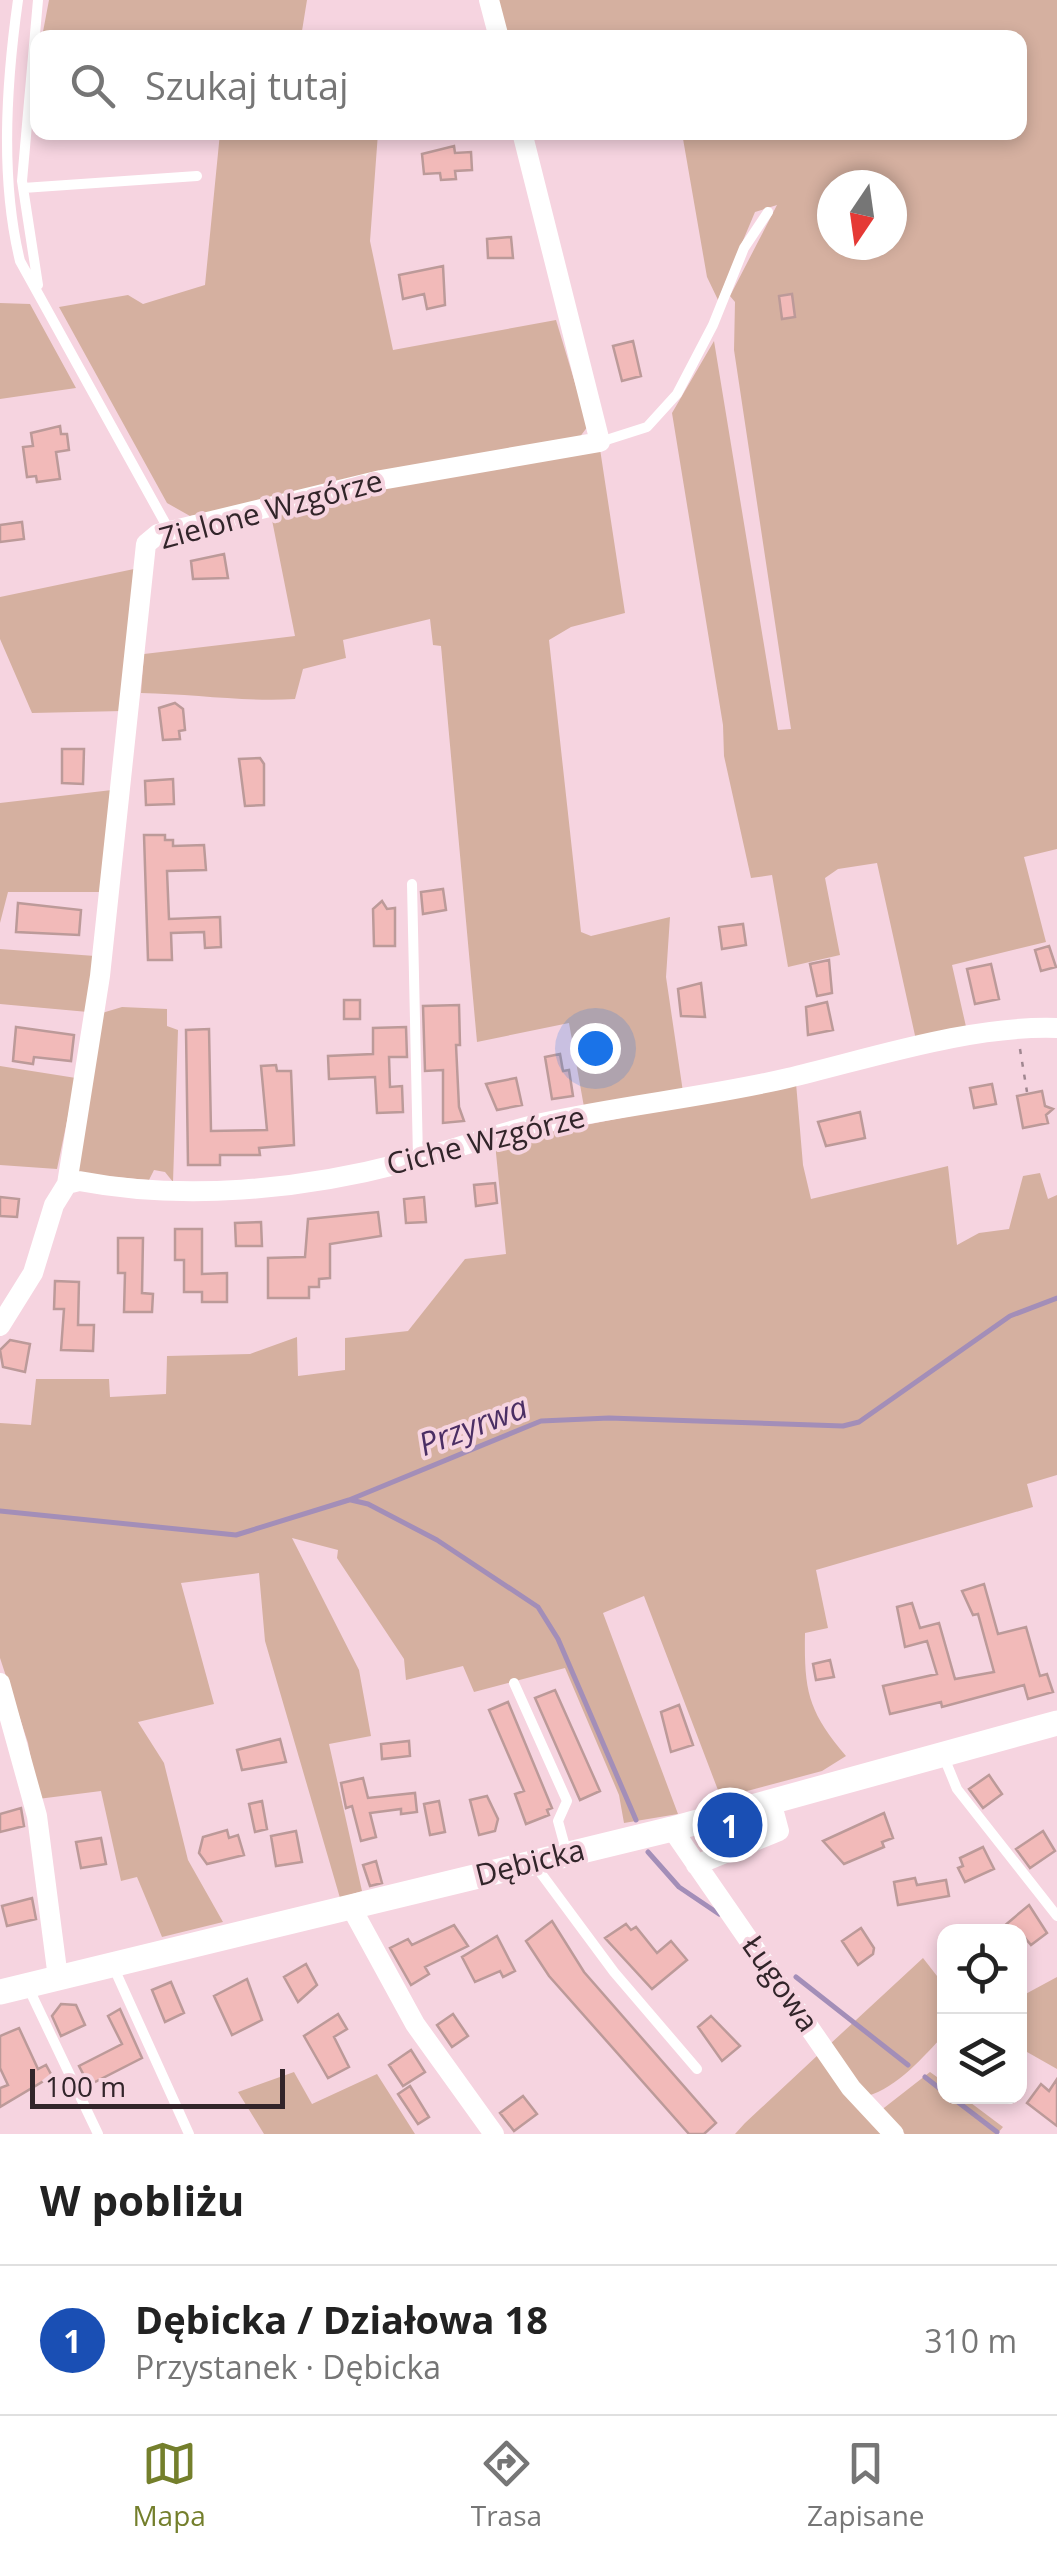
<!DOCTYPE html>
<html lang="pl">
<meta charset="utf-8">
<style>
:root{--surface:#fff;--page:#f2f2f2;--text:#222;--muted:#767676;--line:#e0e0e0;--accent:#747f2c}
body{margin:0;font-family:"Open Sans",sans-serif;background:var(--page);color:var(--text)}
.controls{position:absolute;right:30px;bottom:30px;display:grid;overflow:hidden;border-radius:20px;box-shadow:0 5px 15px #0003}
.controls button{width:90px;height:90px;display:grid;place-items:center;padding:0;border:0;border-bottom:2px solid var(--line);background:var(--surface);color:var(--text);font:50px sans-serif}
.compass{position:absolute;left:817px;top:170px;width:90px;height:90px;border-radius:50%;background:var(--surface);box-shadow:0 5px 15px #0003;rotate:193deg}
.scale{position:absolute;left:30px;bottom:25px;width:255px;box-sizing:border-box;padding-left:10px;border:5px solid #32252a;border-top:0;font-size:28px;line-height:35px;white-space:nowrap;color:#32252a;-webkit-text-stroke:8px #f6d4e0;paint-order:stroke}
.you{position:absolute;left:595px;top:1048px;width:35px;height:35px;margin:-25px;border:8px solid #fff;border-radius:50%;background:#1a73e8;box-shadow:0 0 0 15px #1a73e833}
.badge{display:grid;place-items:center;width:65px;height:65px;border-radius:50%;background:var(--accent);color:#fff;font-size:32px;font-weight:700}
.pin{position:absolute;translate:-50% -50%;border:5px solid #fff;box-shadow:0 2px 10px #0006}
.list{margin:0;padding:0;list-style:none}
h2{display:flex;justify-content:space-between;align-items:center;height:130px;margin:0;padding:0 40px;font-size:42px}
h2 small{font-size:32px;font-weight:400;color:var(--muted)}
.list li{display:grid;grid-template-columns:65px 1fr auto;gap:30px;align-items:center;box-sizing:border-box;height:150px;padding:0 40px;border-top:2px solid var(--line)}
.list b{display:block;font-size:38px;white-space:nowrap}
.list p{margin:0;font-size:32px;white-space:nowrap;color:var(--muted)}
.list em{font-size:32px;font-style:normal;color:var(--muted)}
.icon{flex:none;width:55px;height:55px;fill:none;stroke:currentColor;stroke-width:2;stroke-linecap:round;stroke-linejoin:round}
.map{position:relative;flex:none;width:1057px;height:2134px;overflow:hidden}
.search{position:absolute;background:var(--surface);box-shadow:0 5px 15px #0003;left:30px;right:30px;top:30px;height:110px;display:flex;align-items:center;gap:25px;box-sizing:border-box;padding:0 35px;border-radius:20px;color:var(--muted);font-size:38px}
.sheet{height:280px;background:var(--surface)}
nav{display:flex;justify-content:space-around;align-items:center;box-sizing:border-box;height:140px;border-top:2px solid var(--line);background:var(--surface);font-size:28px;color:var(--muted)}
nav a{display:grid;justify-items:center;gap:5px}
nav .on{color:var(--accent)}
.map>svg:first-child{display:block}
</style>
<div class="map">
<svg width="1057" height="2134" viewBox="0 0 1057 2134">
<rect width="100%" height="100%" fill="#f6d4e0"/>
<!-- green -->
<path fill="#d5b0a0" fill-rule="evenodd" d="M49,0h258l-6,37h-259z
M497,0h560v849l-33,8 22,85 -94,23 15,66 -51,9 -39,-177 -39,6 -13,9 15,77 -52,12 -16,-92 -21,3 -27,-122 -1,-31 -51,-312 42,-72 64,389 13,-1 -57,-379 1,-48 -5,-6 47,-91 -22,7 -37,88 -11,-23 -25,-144 338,-1v-94l-515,-1zM832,185h60v60h-60z
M220,133h158l-8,108 23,109 163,-30 32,106 -9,12 -389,78 -23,-13 -108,-196 69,-12 15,9 62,-19z
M0,303l30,1 46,84 -76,11z
M600,449l25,164 -54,14 -22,13 32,292 10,4 79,-19 -4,60 17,115 -99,15 -15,-84 -92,19 -36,-396 -8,-1 -3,-26 -87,21 3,18 -43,11 -8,30c-51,3 -102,-5 -154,-6l3,-39 151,-18 -24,-121 132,-33z
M134,569l-11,142 -91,2 -32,-74v-42z
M112,790l-12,102h-92l-8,31v-120z
M0,949l95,7 -7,56 -88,-8z
M122,1007l45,2v17l11,4 -5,152 -8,-10 -11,-2 -5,10 -68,-6 -8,-9 29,-152z
M0,1066l76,12 -19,91 -57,-4z
M796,1083l7,82 8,34 137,-33 9,79 22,-12 30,-4 14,-53 17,-3 8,26 9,-4v280l-30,9 6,23 -217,63 12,58 -23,5c-1,58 3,78 41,123l-24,15 -101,27 -77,-202 -41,17 75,201 -54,9 -5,-28 -54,-127 -91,24 -11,-26 -57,14 -2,-21 -67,-101 1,-8 -46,-12 67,132 12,66 -42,8 33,147 -22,7 -75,-257 -6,-68 -78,10 33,121 -76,18 26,41 24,97 35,62 -61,15 -25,-60 -16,4 -20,-90 -63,8 -10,-56 -28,-85v-235l31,2 5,-46h73l1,18 56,-3 1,-38 83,-2 47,-17 1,39 47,-6v-32l63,-7 57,-72 41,-5 -11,-111z
M923,1958l21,27v50c-20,21 -47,53 -77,61l-38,-51z
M1057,1977v92l-37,-21v-51z
M819,2054l67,80h-151l10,-11z
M294,2072l18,32 65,-30 38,60h-151l-26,-42z
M930,2072l14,10v14l19,1 40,30 -6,7h-92l-25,-23z"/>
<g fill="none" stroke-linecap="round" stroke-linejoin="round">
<!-- stream -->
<path stroke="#a38eb8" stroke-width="5" d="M351,1500l17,4 69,36 101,67 20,32 78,181
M0,1511l236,24 113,-35 192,-79 68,-3 234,8 16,-4 151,-106 47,-18
M648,1852l31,35 40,27
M796,1977l112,88
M925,2077l19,15
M950,2096l47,36"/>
</g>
<!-- building -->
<path fill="#f2bab9" stroke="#bc9a99" stroke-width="2.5" d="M454,146l1,7 16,-1 1,18 -17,1 1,8 -15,1 -1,-7 -16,1 -2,-20z
M511,237l2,21h-25l-1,-19z
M443,266l2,39 -18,4 -3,-15 -21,5 -4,-24z
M792,294l3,23 -13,2 -3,-23z
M633,341l8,35 -19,5 -9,-35z
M60,426l1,8h6l2,16 -13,2 4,27 -23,3 -1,-6 -9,1 -4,-30 10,-1 -2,-13z
M22,522l2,17 -24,3v-17z
M224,554l4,24 -35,1 -2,-18z
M175,703l8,6 2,21 -6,1 1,8 -17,1 -4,-32z
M62,749h22l-1,35 -21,-1z
M260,758l4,6v41l-19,1 -6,-47z
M173,779l1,25 -28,1 -1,-24z
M144,835h21v5h8v6l31,-1 2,25 -39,1 2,48 51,-2 1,30 -16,1 -1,-16 -33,1 1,27h-24z
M443,889l3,21 -23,4 -2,-22z
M382,901l5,8 8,-1v38h-21l-1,-37z
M18,903l63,7 -2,25 -63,-3z
M743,924l3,21 -24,4 -3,-22z
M1049,946l7,21 -15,4 -6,-21z
M829,960l3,33 -15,3 -7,-32z
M991,964l8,35 -24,5 -8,-35z
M701,983l4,34 -24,-1 -3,-27z
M344,1000h16v19h-16z
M827,1002l6,28 -25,5 -2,-28z
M459,1005l1,40h-4l3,62 5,14 -21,2v-53l-18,1 -2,-65z
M16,1027l58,8 -3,26 -37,-4 -1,7 -20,-3z
M406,1027l1,30h-18l1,30 12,-1 1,26 -26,1 -2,-36 -46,2 -1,-23 45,-2v-26z
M209,1029l2,102 56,-1 -6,-64 15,-1 1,6h14l3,74 -35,3 1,7h-40v10h-32l-2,-135z
M560,1054l3,17 6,-1 4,26 -21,3 -7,-42z
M516,1078l6,27 -25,5 -11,-26z
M992,1084l4,20 -22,4 -4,-20z
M1042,1091l3,15 8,3 -7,6 2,8 -25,5 -6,-32z
M860,1112l5,26 -39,8 -8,-24z
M495,1183l2,20 -21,3 -2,-21z
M0,1197l19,2 -2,18 -17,-1z
M424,1197l2,25 -20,1 -2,-24z
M378,1212l3,24 -51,8v34l-11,1v8h-10v11h-41v-40l37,-1 3,-38z
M261,1222l1,24h-26l-1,-23z
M175,1229h27v45l25,-1v29h-25v-10h-18v-32h-9z
M118,1238h25l-1,55 11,1 -1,18h-28l1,-39h-7z
M55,1281l24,1 -1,43h16l-1,26 -32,-1 3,-41h-10z
M10,1340l20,4 -5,28 -22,-5 -3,-17z
M984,1584l14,50 28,-7 14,49 7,-2 6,18 -25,7 -4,-14 -82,22 -1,-5 -51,12 -7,-28 54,-12 -10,-33 -22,6 -8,-40 15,-4 8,25 19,-5 16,56 39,-7 -16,-58 -5,1 -11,-24z
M830,1660l4,17 -18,3 -3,-16z
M555,1690l45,101 -20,9 -45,-102z
M508,1702l44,106 -5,2 2,5 -23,9 -11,-30 9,-3 -35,-81z
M679,1705l14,40 -22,7 -10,-40z
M280,1739l6,23 -44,8 -5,-20z
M409,1741l1,15 -28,3 -1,-15z
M989,1775l13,19 -19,14 -14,-19z
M363,1778l5,20 47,-5 2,19 -16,2v-5l-31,4 6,24 -15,4 -9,-35 -6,2 -5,-25z
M487,1796l11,23 -3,12 -16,4 -9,-35z
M262,1801l5,28 -12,3 -6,-28z
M439,1801l6,31 -15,3 -6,-31z
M21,1808l3,18 -24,6v-18z
M884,1813l9,25 -11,4 2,5 -40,17 -21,-23z
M227,1830l2,8 9,-3 6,20 -37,9 -8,-11 4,-16z
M296,1831l6,31 -26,4 -5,-30z
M1043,1831l12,20 -25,17 -14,-19z
M101,1838l5,26 -25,4 -5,-26z
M983,1847l11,22 -29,13 -7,-14 5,-2 -3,-8z
M376,1861l6,22 -12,3 -7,-21z
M915,1878l2,7 29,-5 3,16 -51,9 -4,-23z
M32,1898l4,21 -29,7 -5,-20z
M1029,1905l18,28 -16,12 -11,-13h-23z
M552,1921l32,51 132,151 -12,11h-15l-140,-158 -23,-35z
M626,1924l5,6 5,-3 21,26 14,-12 16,19 -35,29 -47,-51z
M454,1925l14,21 -43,21 4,7 -18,11 -21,-37 18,-9 4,6z
M861,1928l13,20 -1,6 -15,11 -16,-24z
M497,1936l18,35 -12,6 -3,-6 -25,11 -13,-25z
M306,1964l11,21 -19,17 -14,-25z
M247,1979l15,41 -30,15 -18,-39z
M171,1982l13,31 -19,9 -13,-32z
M61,2004l15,1 9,20 -24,11 -9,-20z
M120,2009l22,49 -53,27 -10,-19 43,-22 -14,-28z
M338,2014l9,15 -13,8 15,30 -21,11 -24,-42z
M453,2014l15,22 -16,11 -15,-22z
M711,2016l29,30 -18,15 -24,-34z
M19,2028l19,41 8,-4 6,11 -52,31v-19l8,-3 -8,-17v-32z
M411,2050l14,22 -22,14 -14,-21z
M1057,2079v47l-30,-23 14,-19 8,7z
M410,2086l19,31 -11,7 -20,-30z
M523,2096l14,18 -23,17 -14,-18z"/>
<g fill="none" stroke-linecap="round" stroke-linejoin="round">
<!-- path -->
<path stroke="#a08790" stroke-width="2.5" stroke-dasharray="5 8" stroke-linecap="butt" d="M1020,1049l7,43"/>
<!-- service -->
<path stroke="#fff" stroke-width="10" d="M18,0c-12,85 -18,179 2,261l149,269
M38,0l-16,181 16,104
M23,188l174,-12
M600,442l47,-15 30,-33 36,-69 31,-77 24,-36
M412,884l6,274
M514,1683l53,118 -9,20 9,33
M943,1755l14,34 100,127
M534,1864l80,108 83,97
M113,1966l76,168
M28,1987l70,147"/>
<!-- minor -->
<path stroke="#fff" stroke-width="20" d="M489,0l10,38
M67,1184l33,-208 46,-432 12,-10 223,-54 219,-38 -78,-310
M0,1326l33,-53 21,-68 13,-21 12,-3c105,20 221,9 324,-18 47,-12 91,-29 139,-40 81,-18 165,-26 246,-45 84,-20 183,-53 269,-50
M0,1683l37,133 21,162
M672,1829l179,259 43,46
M696,1865l83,-34 -8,-30
M351,1907l64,117 79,110"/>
<!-- tertiary -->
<path stroke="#fff" stroke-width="25" d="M0,1992l672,-163 385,-106"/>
</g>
<g text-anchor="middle" stroke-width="8" stroke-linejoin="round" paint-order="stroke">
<!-- street labels -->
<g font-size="30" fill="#32252a" stroke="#f6d4e0">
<text transform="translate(271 510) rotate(-15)" y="10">Zielone Wzgórze</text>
<text transform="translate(486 1141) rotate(-14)" y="10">Ciche Wzgórze</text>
<text transform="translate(530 1863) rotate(-14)" y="10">Dębicka</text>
<text transform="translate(780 1984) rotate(55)" y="10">Ługowa</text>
</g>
<!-- water labels -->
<g font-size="32" font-style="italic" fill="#4b2e64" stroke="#f6d4e0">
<text transform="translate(473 1426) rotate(-21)" y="11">Przyrwa</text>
</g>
</g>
</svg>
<div class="controls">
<button><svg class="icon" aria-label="locate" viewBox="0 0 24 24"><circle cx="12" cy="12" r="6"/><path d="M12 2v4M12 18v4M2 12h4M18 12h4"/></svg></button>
<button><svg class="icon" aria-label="layers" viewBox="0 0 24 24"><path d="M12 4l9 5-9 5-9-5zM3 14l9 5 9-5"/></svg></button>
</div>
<svg class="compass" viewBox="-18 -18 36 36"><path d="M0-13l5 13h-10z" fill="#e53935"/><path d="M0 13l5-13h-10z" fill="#767676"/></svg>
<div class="scale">100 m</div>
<div class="you"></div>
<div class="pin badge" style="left:730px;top:1825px;background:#1a4fb4">1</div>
<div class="search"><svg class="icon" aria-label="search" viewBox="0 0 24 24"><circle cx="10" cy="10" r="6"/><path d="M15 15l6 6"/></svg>Szukaj tutaj</div>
</div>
<section class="sheet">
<h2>W pobliżu<small></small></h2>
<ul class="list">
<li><span class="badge" style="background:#1a4fb4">1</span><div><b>Dębicka / Działowa 18</b><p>Przystanek · Dębicka</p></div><em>310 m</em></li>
</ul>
</section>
<nav>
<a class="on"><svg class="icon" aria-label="map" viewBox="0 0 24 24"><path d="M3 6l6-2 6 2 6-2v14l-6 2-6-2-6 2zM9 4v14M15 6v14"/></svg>Mapa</a>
<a><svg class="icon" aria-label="directions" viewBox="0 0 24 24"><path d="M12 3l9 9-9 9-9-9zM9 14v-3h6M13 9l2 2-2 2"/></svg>Trasa</a>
<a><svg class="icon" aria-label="saved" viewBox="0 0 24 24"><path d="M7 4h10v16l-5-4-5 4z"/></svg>Zapisane</a>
</nav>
